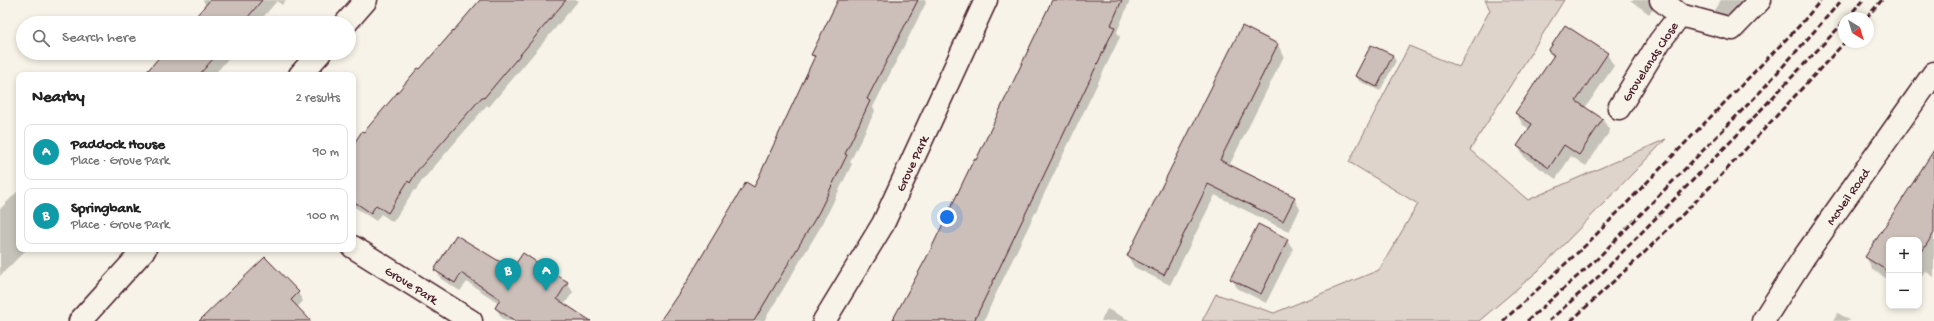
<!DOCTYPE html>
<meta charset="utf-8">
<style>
:root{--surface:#fff;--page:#f2f2f2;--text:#222;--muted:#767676;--line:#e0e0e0;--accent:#2563eb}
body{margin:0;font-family:"Gochi Hand",sans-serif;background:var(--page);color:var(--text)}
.controls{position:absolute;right:12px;bottom:12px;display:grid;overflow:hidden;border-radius:8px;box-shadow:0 2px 6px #0003}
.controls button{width:36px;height:36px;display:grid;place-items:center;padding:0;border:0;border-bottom:1px solid var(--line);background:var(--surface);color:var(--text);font:20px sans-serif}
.compass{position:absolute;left:1838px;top:12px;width:36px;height:36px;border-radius:50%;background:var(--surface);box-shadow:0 2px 6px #0003;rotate:142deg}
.you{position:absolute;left:947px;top:217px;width:14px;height:14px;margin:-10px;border:3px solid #fff;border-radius:50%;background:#1a73e8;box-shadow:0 0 0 6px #1a73e833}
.badge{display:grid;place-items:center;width:26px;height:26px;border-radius:50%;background:var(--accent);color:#fff;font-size:13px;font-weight:700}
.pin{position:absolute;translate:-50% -33px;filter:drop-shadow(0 1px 2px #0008)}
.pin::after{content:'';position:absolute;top:21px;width:14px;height:12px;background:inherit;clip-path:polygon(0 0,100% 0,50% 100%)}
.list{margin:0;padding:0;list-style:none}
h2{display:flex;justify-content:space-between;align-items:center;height:52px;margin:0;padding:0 16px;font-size:17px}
h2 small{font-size:13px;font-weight:400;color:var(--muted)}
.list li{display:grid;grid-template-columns:26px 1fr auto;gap:12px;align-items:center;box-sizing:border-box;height:56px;margin:0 8px 8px;padding:0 8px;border:1px solid var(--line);border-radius:8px}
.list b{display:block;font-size:15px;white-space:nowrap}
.list p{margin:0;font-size:13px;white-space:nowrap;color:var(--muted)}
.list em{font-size:13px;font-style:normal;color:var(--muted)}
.icon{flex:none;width:22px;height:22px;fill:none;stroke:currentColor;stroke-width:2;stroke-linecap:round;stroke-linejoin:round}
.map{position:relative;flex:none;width:1934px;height:321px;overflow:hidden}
.search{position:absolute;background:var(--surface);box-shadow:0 2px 6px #0003;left:16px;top:16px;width:340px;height:44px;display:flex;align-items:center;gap:10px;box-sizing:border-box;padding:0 14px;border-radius:22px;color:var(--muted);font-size:15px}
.panel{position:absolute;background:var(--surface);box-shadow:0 2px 6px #0003;left:16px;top:72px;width:340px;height:180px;border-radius:8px}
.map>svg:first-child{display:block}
</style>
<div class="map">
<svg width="1934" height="321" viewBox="0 0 1934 321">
<rect width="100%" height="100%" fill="#f7f3e8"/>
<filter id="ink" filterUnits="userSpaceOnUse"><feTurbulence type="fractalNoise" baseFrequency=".025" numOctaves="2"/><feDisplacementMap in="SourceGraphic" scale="8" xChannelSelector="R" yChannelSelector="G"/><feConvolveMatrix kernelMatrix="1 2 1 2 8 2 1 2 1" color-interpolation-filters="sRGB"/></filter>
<g filter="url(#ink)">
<!-- green -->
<path fill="#ded4cc" stroke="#947a7c" d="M1485,0h79l-94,150 58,50 138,-61 -128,132 -59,50h-277l14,-27 58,19 105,-43 39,-66 -69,-42 60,-116 50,21 31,-57z"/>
<!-- shadow -->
<path fill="#0003" d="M203,0h83l-4,5 -5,-4 -19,22h-67l15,-17z
M480,0h99l-90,107 -2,-2 -65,76 -7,10 -1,-1 -21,32 -12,-8 -5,7 -23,-15v-59z
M840,0h85l1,3 -53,104 2,4 -25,51 2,2 -29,59 -59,98h-101l91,-132 61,-130 -3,-4z
M1053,0h77l-13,32 3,5 -126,261 -10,23h-91l37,-68 47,-91z
M1630,0h28l-9,14z
M1721,0h36l-23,24 -15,-5 -5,-9z
M1278,45l6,11 -55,110 65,32 6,11 -11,23 -74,-37 -45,90 -36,-18 -6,-11z
M1372,46l21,10 3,5 -16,30 -21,-10 -2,-5z
M1549,51l58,3 7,12 -29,42 18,12 7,11 -24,35 -15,-10 -15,23 -31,-21 -7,-11 12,-18 -7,-4 -7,-12 37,-55z
M163,53h70l-19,22h-71z
M1934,152v125l-9,-6 -6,9v-40h-30v40l-16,-10 -7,-13z
M19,190v59h8l-27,27v-67z
M1287,240l6,9 -27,54 -29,-15 -5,-9z
M523,255l44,28 6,9 -9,13 14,16h-71l-6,-4 -5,-9 3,-5 -32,-21 -7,9 -19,-12 -5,-9 76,1z
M298,293l5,8 -6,7 13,13h-109z
M1107,309l24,12h-30z
M1838,313l13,8h-18z"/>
<!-- building -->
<path fill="#ccbfb9" stroke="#4a1f2b" d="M210,0h52l-19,23h-53z
M480,0h86l-82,98 -2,-1 -65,74 -7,12 -2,-2 -20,32 -12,-8 -5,8 -18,-12v-56l9,-14 2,1 54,-64 2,1z
M838,0h80l-51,99 3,2 -25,53 2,1 -28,57 -65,109h-94l27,-40 59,-99 8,5 61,-131 -4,-1z
M1052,0h70l-11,25 4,2 -141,294h-82l37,-68 45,-94 2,1z
M1565,25l43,28 -32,48 27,18 -24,36 -15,-10 -15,23 -32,-22 15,-22 -17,-11 39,-58 -6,-4z
M1242,26l36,18 -58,116 75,37 -12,24 -75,-37 -44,91 -37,-19z
M1371,45l22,10 -16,32 -22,-11z
M163,53h55l-19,22h-55z
M1934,150v83l-15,23v-16h-30v32l-24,-15z
M1258,224l30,15 -27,55 -31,-15z
M456,235l56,34 11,-16 21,14 24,15 -11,17 34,22h-76l-20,-13 5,-9 -39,-26 -6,10 -21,-13z
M265,257l34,35 -8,8 20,21h-112z"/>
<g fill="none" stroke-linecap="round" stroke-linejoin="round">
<!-- street casing -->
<g stroke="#4a1f2b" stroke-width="25">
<path id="street" d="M1661,0l19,15
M346,23l20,-23
M300,75l20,-22
M1619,108l41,-67 20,-26 52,14 28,-29
M353,247l118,74
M80,321l65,-72
M824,321l59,-97 103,-224
M1763,321l41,-64 130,-184"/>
</g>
<!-- street -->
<use href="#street" stroke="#f7f3e8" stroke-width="22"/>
<!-- rail -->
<path stroke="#4a1f2b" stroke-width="3" stroke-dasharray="6 3" stroke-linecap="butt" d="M1847,18l16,-18
M1866,18l16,-18
M1503,321l84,-77 214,-220 20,-24
M1527,321l70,-62 164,-168 81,-91
M1549,321l49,-44 142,-145 104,-110
M1571,321l72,-67 73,-73 129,-139"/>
</g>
</g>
<g text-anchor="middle" stroke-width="3" stroke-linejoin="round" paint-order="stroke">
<!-- street labels -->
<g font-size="13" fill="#4a1f2b" stroke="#f7f3e8">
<text transform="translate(1649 61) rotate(-57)" y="5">Grovelands Close</text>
<text transform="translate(911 163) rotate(-65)" y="5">Grove Park</text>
<text transform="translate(1847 196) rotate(-55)" y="5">McNeil Road</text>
<text transform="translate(412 284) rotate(32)" y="5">Grove Park</text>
</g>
</g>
</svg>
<div class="controls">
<button>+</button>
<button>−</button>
</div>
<svg class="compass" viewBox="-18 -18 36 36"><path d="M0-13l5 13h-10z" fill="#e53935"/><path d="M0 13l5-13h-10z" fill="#767676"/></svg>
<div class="you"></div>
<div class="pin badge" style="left:546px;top:291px;background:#0f9aa8">A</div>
<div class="pin badge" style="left:508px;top:291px;background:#0f9aa8">B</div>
<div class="search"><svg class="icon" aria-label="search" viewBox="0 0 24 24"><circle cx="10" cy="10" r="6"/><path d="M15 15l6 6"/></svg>Search here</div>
<section class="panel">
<h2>Nearby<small>2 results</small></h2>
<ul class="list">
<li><span class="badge" style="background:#0f9aa8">A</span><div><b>Paddock House</b><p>Place · Grove Park</p></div><em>90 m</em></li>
<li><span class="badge" style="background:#0f9aa8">B</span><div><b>Springbank</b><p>Place · Grove Park</p></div><em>100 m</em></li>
</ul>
</section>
</div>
